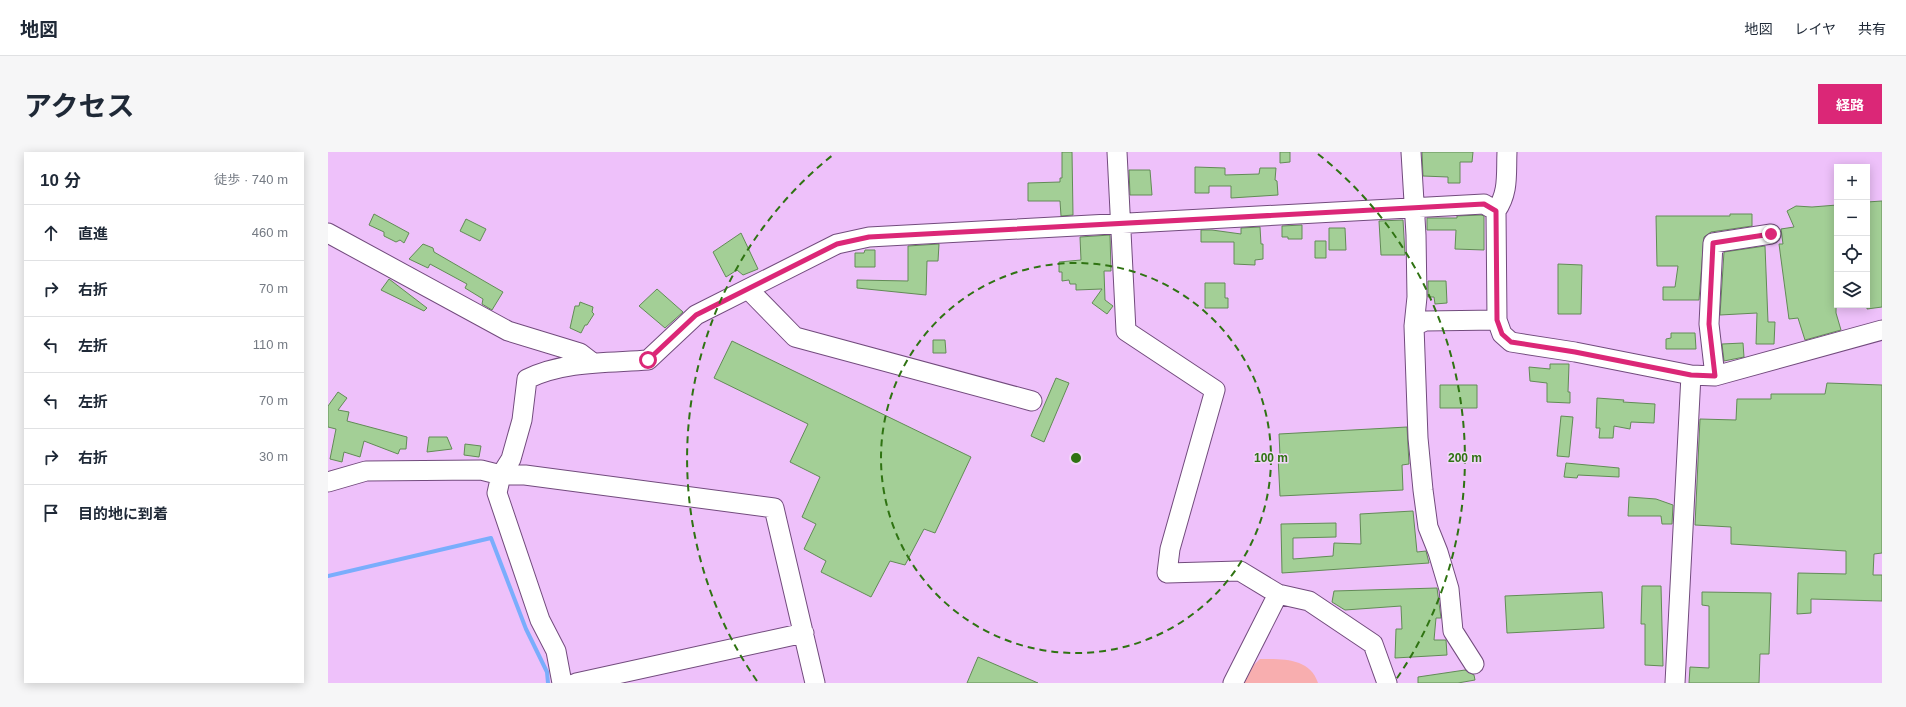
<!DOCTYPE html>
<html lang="ja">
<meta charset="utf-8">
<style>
:root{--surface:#fff;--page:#f6f6f7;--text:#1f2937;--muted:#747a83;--line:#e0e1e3;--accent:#db2777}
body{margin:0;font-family:Helvetica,"Noto Sans JP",sans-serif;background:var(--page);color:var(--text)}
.controls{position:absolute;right:12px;top:12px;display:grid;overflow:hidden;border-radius:0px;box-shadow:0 2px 10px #0003}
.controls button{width:36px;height:36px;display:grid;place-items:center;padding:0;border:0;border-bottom:1px solid var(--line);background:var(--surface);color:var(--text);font:20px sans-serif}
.stop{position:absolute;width:12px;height:12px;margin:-9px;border:3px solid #db2777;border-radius:50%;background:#fff}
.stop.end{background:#db2777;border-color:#fff;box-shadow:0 1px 4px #0008}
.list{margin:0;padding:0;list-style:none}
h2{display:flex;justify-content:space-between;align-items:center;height:52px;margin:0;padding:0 16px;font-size:17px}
h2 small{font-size:13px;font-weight:400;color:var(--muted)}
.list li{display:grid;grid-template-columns:26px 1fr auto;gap:12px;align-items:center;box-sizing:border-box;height:56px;padding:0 16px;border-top:1px solid var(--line)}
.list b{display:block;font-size:15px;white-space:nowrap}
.list em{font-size:13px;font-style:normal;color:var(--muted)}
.icon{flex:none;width:22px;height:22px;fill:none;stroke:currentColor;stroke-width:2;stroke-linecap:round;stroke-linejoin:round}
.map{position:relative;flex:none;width:1554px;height:531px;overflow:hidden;border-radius:0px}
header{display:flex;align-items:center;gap:24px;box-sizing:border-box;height:56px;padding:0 20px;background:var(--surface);border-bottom:1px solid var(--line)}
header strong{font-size:19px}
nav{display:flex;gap:22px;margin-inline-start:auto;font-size:14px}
.intro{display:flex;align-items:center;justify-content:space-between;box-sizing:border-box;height:96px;padding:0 24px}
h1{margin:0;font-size:28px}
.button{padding:10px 18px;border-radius:0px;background:var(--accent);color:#fff;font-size:14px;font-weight:700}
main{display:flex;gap:24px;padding:0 24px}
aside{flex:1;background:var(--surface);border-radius:0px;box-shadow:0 2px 10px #0003}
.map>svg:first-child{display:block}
</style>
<header>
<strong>地図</strong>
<nav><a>地図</a><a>レイヤ</a><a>共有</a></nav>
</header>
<div class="intro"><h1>アクセス</h1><a class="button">経路</a></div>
<main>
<aside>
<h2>10 分<small>徒歩 · 740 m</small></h2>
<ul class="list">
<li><svg class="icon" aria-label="ahead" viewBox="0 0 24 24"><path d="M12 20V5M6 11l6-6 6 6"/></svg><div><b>直進</b></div><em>460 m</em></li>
<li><svg class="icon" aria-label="right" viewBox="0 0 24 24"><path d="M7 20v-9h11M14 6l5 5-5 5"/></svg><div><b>右折</b></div><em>70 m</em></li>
<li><svg class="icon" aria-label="left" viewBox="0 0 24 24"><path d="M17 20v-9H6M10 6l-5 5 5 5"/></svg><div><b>左折</b></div><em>110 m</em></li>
<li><svg class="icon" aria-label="left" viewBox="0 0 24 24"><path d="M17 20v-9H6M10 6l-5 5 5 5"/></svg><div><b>左折</b></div><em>70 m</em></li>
<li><svg class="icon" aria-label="right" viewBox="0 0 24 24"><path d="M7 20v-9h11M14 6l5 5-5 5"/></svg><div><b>右折</b></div><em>30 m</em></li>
<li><svg class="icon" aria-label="arrive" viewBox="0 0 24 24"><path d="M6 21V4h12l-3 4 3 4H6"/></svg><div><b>目的地に到着</b></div></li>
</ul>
</aside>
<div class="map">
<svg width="1554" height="531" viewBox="0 0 1554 531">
<rect width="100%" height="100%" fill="#eec1fa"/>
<!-- green -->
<path fill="#f8aeaf" d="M932,507c23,0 50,-1 58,24h-83z"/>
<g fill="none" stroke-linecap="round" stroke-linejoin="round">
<!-- stream -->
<path stroke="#7aadfc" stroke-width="4" d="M0,424l163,-38 35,91 21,43 1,11"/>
</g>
<!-- building -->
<path fill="#a3cf96" stroke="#628b56" d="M734,0h10l1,63 -12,1 -1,-15h-32v-18l32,-1v-4h2z
M952,0h10v10l-10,1z
M1094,0h51l-1,10h-12v21h-12v-6l-25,-1z
M867,15l30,1v7l34,-1 1,-6h16l-1,12 2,1 1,14 -47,3v-12h-22v7h-14z
M801,18h21l2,25h-22z
M1554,49v106l-15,2v-107z
M1509,53l-1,108 5,17 -36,10 -7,-22 -9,1 -10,-75h4l-2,-15 13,-2 -7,-16 9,-5 16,1z
M46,62l35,19 -5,10 -4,-3 -4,2 -12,-6v-4l-15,-7z
M1402,62h22v12l-41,6 -7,5 -5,63h-36v-13h12l3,-21h-21l-1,-50h74z
M1153,63l3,1v34l-29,-1 1,-19h-29v-12h30v-2z
M138,67l20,10 -6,12 -20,-10z
M1075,68l2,35h-24l-2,-34z
M974,73v14h-14v-2h-6v-11z
M932,75l1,17h2v15l-8,1v5l-21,-1v-22h-33v-12h11l29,4v-6z
M1001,76h16l1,22h-17z
M413,81l17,36 -15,6 -6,-5 -11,7 -13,-25z
M782,83l1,36h-7l1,29 8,6 -6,8 -15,-11 10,-14 -26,1v-6h-6l-1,-4 -7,1v-9h-3v-10l22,-2 -1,-23z
M987,89h11v17h-11z
M95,92l10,4 1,4 69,40 -11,18 -10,-6 1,-5 -18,-11 2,-4 -37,-20 -2,4 -19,-9z
M611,92l-1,17h-11l-1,34 -69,-7v-8l51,1v-35z
M1437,94l3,76h7l-1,22h-18l1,-31 -37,2 4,-63z
M537,98h10v17h-20v-14h9z
M1230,112l24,1 -1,49h-23z
M61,127l38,29 -3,3 -43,-21z
M1100,129h18l1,22 -12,1 -1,-7h-6z
M877,131h20v15h3v10h-23z
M329,137l26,23 -18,16 -26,-22z
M252,150l13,5 -1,5 2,2 -7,11h-2l-4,8 -11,-5 5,-22h4z
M1343,181h24l1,16h-30v-10l5,-1z
M605,188h12l1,13h-13z
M404,189l239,116 -36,76 -11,-4 -19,36 -15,-4 -19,36 -50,-25 5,-11 -22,-12 12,-25 -14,-7 18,-40 -30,-15 18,-38 -94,-46z
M1415,191l1,14 -20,4 -2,-17z
M1222,212h19l-1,28h2v11l-23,-1v-19l-17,-2 -1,-14 21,2z
M728,226l13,5 -25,59 -13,-6z
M1499,231l55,2v168l-8,1 -1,21h9v26l-71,-2v14l-14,1 1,-41 48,1v-23l-115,-7v-17l-36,-2 5,-106 36,1 1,-21h34v-5h54z
M1112,233h37v23h-37z
M10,240l9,6 -9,12 11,2 -2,9 60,16 -1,12h-6l-2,5 -34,-13 -4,16 -16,-5 -2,10 -12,-3 6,-30 -8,-2v-21z
M1269,246l27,2 -1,2 32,2 -1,19 -23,-1 -1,7 -16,-3 -1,12h-14l1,-10h-4z
M1233,264l12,1 -4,40 -12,-1z
M1079,275l2,37 -7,1 1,25 -123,6 -2,-40h2l-1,-22z
M101,285h18l5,12 -25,3z
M137,292l16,2 -2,11 -15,-2z
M1238,311l53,5v9l-41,-2 -1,3 -13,-1z
M1301,345l27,2 17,6 -1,19h-10l-1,-8h-33z
M1085,359l4,41 9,-1 3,12 -147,10 -1,-49 55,-1v14l-43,1v21l40,-3 1,-13 27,1 -1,-30z
M1314,434h19l2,80 -18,-1v-41h-4z
M1109,436l4,30h-5l-2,22h12l1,15 -52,3 1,-29h6l-1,-23 -56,4 -13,-8 2,-11z
M1274,440l2,36 -97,5 -2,-37z
M1374,440l69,1 -2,61h-9l-1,29h-70l1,-16 19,1v-62l-7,-1z
M650,505l60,26h-71z
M1137,518l9,5 1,5 -17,3h-40v-6z"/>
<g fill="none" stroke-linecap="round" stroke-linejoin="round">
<!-- minor casing -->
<g stroke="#724b7d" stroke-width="21">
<path id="minor" d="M789,0l9,179 89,59 -45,159 -3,24 73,-2 38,23 31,7 64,43 14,39
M1083,0l5,83 1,62 -3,29 4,112 5,52 5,37 10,25 11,37 4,42 21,33
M1179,0c-1,23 2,40 -11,59l1,109 5,14 9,8 64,10 116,23 24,1 167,-46
M0,81l180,98 72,22 13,10
M420,137l47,48 237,64
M1086,174l11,-5 72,-1
M1387,224l-6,-52 4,-81 58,-9
M0,330l38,-11 115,-1 20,5h24l249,33 41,175
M234,531l-6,-32 -16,-31 -43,-127 4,-18 10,-16 11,-39 5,-41c37,-18 81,-16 121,-19l48,-45 141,-71 32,-7 615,-33 12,7
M248,531l228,-50
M905,531l45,-89
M1347,531l16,-308"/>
</g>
<!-- minor -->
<use href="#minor" stroke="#fff" stroke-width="19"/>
</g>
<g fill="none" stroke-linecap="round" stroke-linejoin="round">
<!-- route -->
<path stroke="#db2777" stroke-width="5" d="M320,208l48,-45 141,-71 32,-7 615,-33 12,7 1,109 5,14 9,8 64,10 116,23 24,1 -6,-52 4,-81 58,-9"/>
</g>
<!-- distance rings -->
<g fill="none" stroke="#2f7312" stroke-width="2" stroke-dasharray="7 5">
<circle cx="748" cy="306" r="195"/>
<path d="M429 529A389 389 0 0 1 506 2M990 2A389 389 0 0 1 1067 529"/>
</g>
<circle cx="748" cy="306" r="6" fill="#2f7312" stroke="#f1d6f9" stroke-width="2"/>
<g font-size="12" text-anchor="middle" font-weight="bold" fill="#2f7312" stroke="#f1d6f9" stroke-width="3" stroke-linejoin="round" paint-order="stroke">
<text x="943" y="310">100 m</text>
<text x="1137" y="310">200 m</text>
</g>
</svg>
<div class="controls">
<button>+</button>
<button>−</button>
<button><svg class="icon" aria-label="locate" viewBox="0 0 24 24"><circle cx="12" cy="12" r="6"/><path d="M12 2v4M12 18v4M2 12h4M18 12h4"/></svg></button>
<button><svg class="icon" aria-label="layers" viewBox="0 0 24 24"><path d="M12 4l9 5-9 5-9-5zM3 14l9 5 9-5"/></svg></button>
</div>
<div class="stop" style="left:320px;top:208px"></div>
<div class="stop end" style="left:1443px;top:82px"></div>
</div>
</main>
